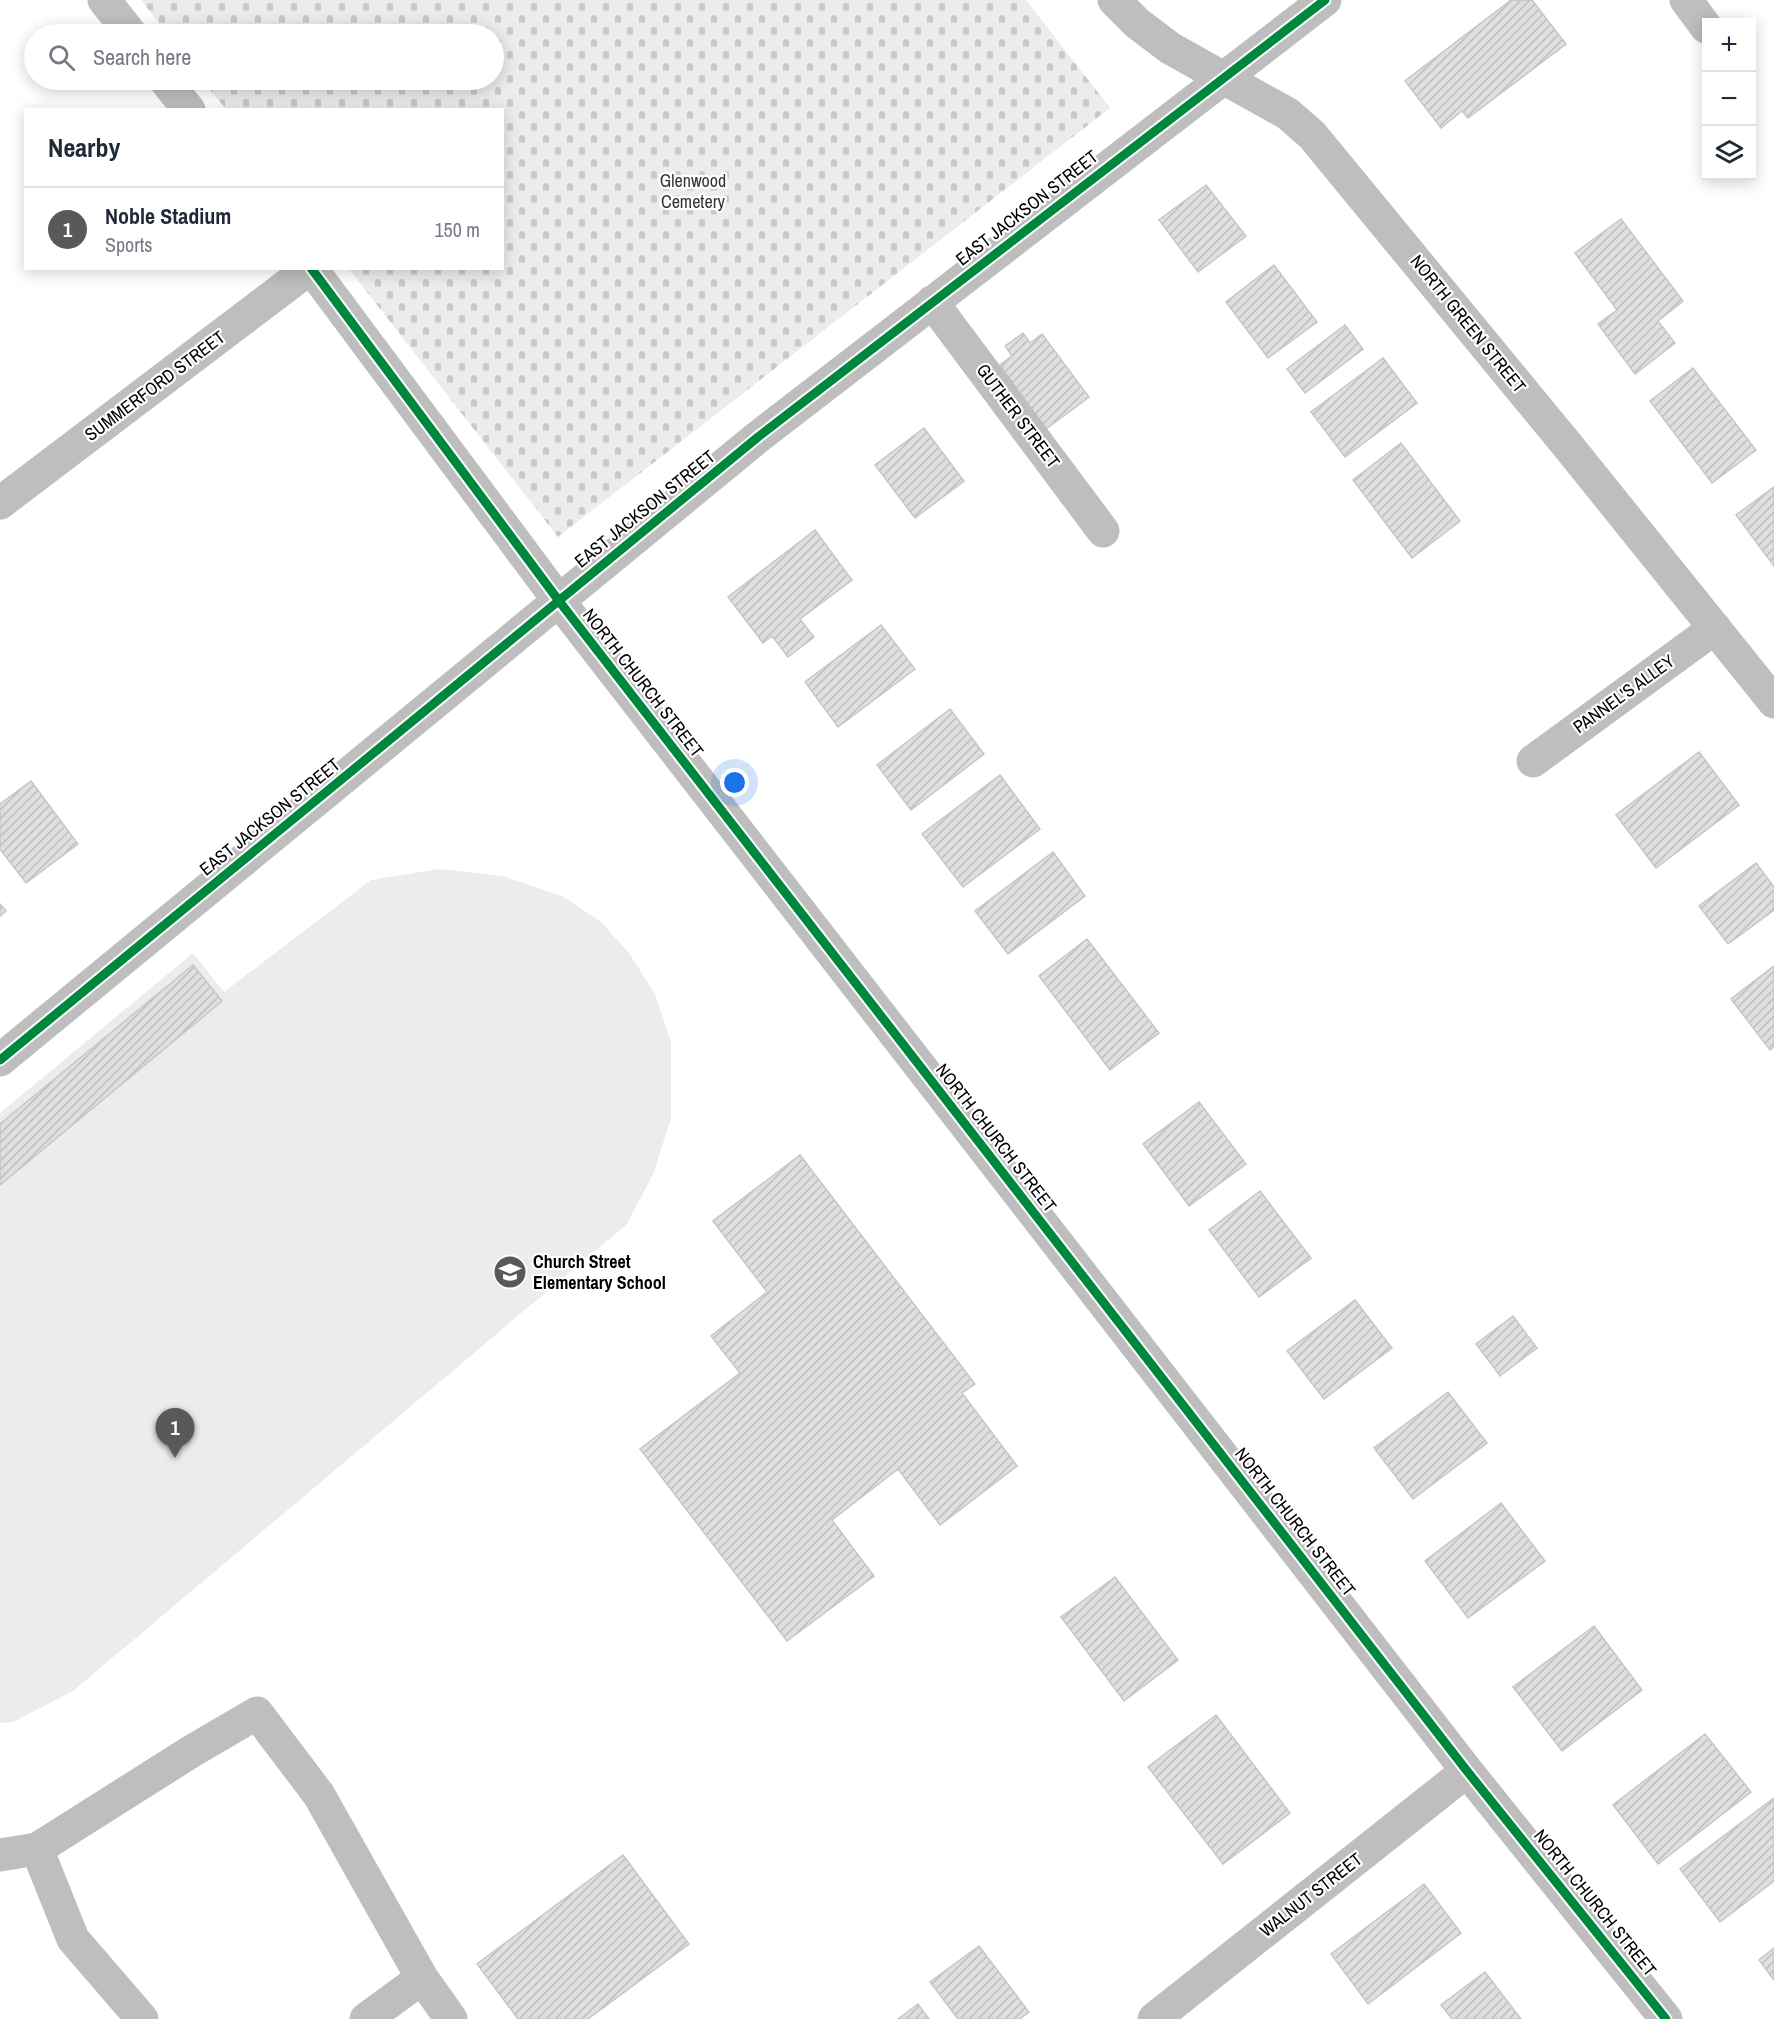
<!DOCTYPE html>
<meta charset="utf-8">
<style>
:root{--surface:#fff;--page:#f2f2f3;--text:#1f2937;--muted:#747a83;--line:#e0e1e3;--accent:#595959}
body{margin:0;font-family:"Archivo Narrow",sans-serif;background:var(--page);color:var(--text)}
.controls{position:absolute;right:18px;top:18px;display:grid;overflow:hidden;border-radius:0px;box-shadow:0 3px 15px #0003}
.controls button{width:54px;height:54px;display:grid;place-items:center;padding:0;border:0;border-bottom:2px solid var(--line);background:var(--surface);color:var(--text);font:30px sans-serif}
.you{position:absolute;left:735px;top:783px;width:21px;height:21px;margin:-15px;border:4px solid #fff;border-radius:50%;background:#1a73e8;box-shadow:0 0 0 9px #1a73e833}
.badge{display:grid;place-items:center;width:39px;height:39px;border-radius:50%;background:var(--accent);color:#fff;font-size:20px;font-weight:700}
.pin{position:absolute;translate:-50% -50px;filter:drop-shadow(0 2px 3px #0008)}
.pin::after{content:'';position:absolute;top:32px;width:21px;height:18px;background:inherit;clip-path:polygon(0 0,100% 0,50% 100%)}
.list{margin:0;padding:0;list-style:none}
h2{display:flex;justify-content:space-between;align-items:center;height:78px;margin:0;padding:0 24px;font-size:26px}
h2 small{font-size:20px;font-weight:400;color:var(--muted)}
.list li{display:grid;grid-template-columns:39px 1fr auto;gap:18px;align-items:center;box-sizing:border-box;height:84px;padding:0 24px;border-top:2px solid var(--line)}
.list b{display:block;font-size:22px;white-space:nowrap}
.list p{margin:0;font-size:20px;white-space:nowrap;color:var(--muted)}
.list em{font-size:20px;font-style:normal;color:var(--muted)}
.icon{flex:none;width:33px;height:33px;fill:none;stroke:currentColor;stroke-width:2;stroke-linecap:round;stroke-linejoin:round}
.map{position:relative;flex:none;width:1774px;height:2019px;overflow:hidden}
.search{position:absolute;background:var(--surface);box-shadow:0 3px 15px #0003;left:24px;top:24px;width:480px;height:66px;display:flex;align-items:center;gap:15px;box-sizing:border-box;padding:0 21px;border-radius:33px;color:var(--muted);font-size:22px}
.panel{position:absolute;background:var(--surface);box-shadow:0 3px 15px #0003;left:24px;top:108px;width:480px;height:162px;border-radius:0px}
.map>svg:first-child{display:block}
</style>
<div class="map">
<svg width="1774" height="2019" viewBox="0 0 1774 2019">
<defs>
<pattern id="cemetery-stones" width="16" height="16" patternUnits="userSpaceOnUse" patternTransform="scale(1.5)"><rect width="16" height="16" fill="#ececec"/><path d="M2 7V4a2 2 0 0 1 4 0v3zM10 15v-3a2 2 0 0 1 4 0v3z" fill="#c9c9c9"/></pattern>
<pattern id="building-hatch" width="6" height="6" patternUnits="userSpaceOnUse" patternTransform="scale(1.5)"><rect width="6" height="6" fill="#dfdfdf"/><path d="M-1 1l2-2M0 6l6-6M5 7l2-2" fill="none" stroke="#bebebe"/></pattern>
</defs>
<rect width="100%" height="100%" fill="#fff"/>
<!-- green -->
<path fill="#ececec" d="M439,869l64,7 61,21 37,25 28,31 26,41 16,48v76l-17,54 -27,52 -554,467 -60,31 -13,1v-610l193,-160 31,39 147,-112z"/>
<!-- cemetery -->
<path fill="url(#cemetery-stones)" d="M141,0h885l84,108 -552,429 -209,-268 153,-1v-158l-276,-1 -24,-29h292v-46h-327z"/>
<!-- building -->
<path fill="url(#building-hatch)" stroke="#c7c7c7" stroke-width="1.5" d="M1511,0h21l34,44 -98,74 -6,-7 -21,17 -36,-47z
M1206,185l40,51 -48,36 -39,-52z
M1621,219l62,82 -25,20 17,22 -40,31 -37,-50 19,-14 -42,-57z
M1274,265l43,57 -49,36 -42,-56z
M1345,325l18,24 -58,44 -18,-24z
M1023,333l7,10 12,-9 47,63 -43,32 -46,-64 12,-9 -7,-10z
M1383,358l34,45 -72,54 -34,-45z
M1693,368l63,82 -44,33 -62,-82z
M924,428l40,53 -49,37 -40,-53z
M1401,443l59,78 -48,37 -59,-78z
M1774,487v79l-38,-51z
M815,530l37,50 -52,39 14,18 -26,20 -16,-21 -9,7 -35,-46z
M881,625l34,44 -77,58 -33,-45z
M950,709l34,45 -73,56 -34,-45z
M1699,752l40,53 -83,63 -40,-53z
M1000,775l40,54 -77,58 -41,-53z
M31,781l47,63 -52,39 -26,-34v-45z
M1053,852l32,44 -77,58 -33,-43z
M1756,863l18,24v23l-46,34 -29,-38z
M0,904l6,7 -6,5z
M1087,939l72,94 -49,37 -71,-94z
M193,965l29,36 -222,184v-61z
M1774,966v81l-4,3 -39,-51z
M1199,1102l47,62 -57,42 -46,-62z
M800,1155l175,229 -13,9 55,73 -77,59 -42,-56 -66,51 42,56 -87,65 -147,-192 100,-76 -29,-37 56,-44 -54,-71z
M1260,1191l51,67 -52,39 -50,-67z
M1355,1300l37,48 -68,51 -37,-48z
M1513,1316l24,32 -37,28 -24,-32z
M1448,1392l39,51 -74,56 -39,-51z
M1501,1503l44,58 -77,57 -43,-57z
M1115,1577l63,83 -54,41 -63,-84z
M1594,1626l48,64 -80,61 -49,-64z
M1216,1715l74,98 -67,51 -75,-97z
M1705,1734l46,58 -93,72 -45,-59z
M1774,1798v83l-54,41 -40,-53z
M623,1855l66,89 -101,75h-70l-41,-55z
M1424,1884l37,49 -93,71 -37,-50z
M979,1946l50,66 -9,7h-62l-28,-37z
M1774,1948v32l-15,-20z
M1485,1972l36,47h-69l-11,-14z
M918,2004l11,15h-31z"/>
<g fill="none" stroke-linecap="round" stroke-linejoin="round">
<!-- minor -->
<path stroke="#bebebe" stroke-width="33" d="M104,0l27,34
M1114,0l23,23 33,25 118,66 24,21 256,311 206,256
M1686,0l20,27
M165,80l24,30
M311,268l248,333 908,1170 199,248
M932,302l171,229
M0,503l310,-235
M1533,761l182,-133
M0,1060l758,-623 567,-437
M37,1849l36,90 69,80
M0,1855l37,-6 155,-98 65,-38 62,82 103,183 29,41
M366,2019l56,-41
M1154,2019l313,-248"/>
<!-- cycleway casing -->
<g stroke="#fff" stroke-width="13">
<path id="cycleway" d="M311,268l248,333 908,1170 199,248
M0,1060l758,-623 567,-437"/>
</g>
<!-- cycleway -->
<use href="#cycleway" stroke="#00873e" stroke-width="9"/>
</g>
<!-- icons -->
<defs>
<g id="school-disc" transform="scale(1.725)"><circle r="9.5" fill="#595959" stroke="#fff"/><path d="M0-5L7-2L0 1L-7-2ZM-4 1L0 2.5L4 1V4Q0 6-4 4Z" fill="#fff"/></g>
</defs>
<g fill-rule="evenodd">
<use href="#school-disc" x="510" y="1272"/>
</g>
<g text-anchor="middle" stroke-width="4.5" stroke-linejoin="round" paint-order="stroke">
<!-- park labels -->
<g font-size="18" fill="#333" stroke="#fff">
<text x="693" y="187">Glenwood<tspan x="693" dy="21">Cemetery</tspan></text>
</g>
<!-- street labels -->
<g font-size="18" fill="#000" stroke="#fff">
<text transform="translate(1027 208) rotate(-38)" y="6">EAST JACKSON STREET</text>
<text transform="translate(1468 324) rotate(51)" y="6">NORTH GREEN STREET</text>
<text transform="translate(155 386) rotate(-37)" y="6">SUMMERFORD STREET</text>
<text transform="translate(1018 416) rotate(53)" y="6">GUTHER STREET</text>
<text transform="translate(645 509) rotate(-39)" y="6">EAST JACKSON STREET</text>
<text transform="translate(643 683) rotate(52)" y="6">NORTH CHURCH STREET</text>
<text transform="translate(1624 694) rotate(-36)" y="6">PANNEL'S ALLEY</text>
<text transform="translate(270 817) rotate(-39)" y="6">EAST JACKSON STREET</text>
<text transform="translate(996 1138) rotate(52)" y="6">NORTH CHURCH STREET</text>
<text transform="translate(1295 1522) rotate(52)" y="6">NORTH CHURCH STREET</text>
<text transform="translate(1311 1895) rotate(-38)" y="6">WALNUT STREET</text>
<text transform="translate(1595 1903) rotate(51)" y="6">NORTH CHURCH STREET</text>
</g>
<!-- poi labels -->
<g font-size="18" font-weight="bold" fill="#000" stroke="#fff" text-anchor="start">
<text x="533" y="1268">Church Street<tspan x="533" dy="21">Elementary School</tspan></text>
</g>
</g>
</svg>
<div class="controls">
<button>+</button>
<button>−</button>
<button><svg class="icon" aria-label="layers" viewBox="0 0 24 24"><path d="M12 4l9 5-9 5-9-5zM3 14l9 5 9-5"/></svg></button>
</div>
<div class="you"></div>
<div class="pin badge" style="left:175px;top:1458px">1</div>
<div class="search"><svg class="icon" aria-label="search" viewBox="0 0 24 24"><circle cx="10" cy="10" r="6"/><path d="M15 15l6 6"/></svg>Search here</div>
<section class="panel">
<h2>Nearby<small></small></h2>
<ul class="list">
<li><span class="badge">1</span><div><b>Noble Stadium</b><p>Sports</p></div><em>150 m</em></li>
</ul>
</section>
</div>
